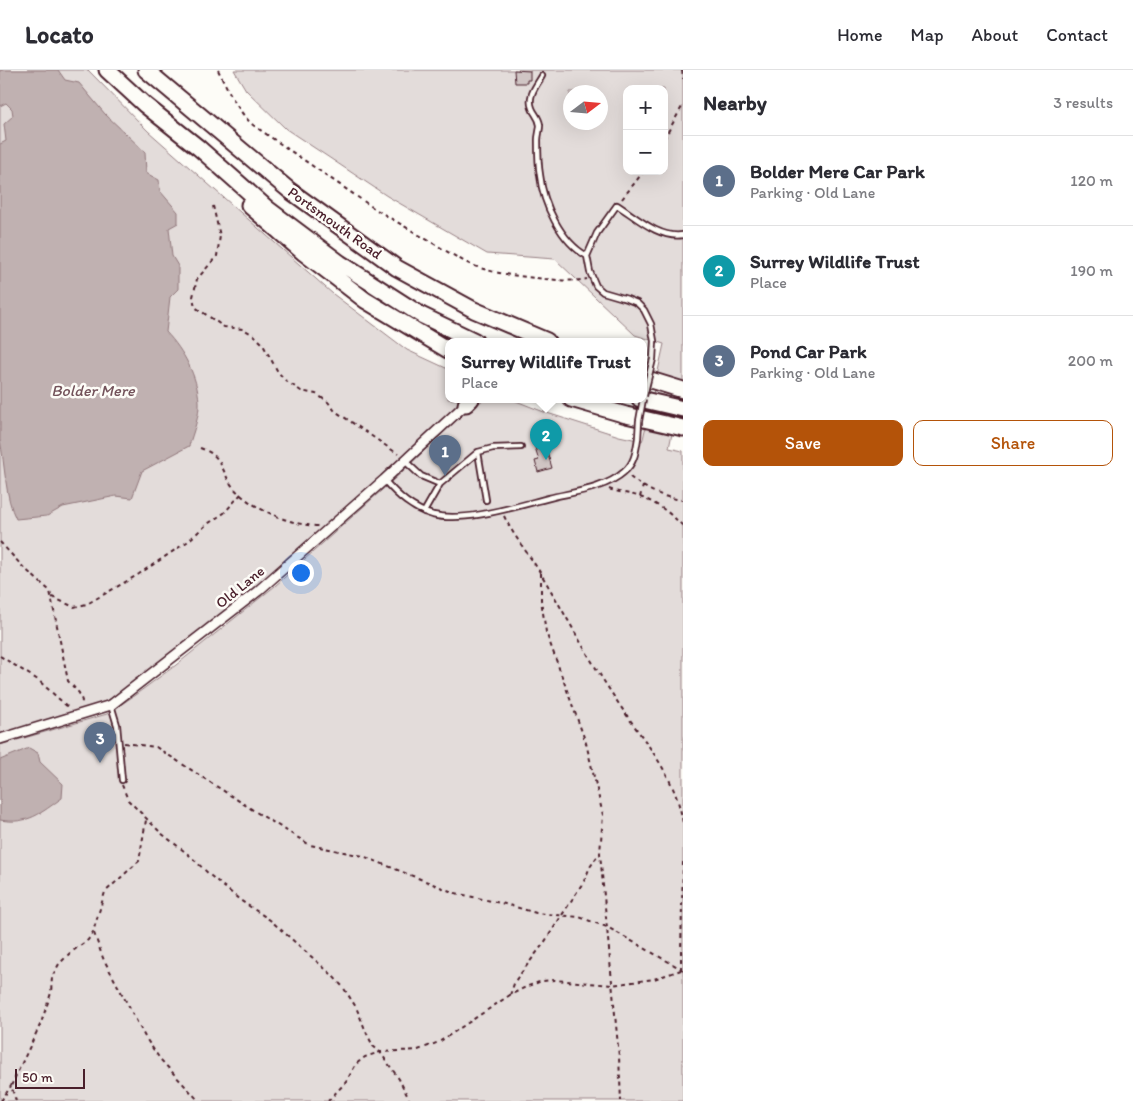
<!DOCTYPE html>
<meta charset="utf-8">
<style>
:root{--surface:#fff;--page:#f2f2f3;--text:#2b2b33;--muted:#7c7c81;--line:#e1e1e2;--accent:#b45309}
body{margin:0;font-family:Itim,sans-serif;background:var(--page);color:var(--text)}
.controls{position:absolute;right:15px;top:15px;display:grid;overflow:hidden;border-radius:10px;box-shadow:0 5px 20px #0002}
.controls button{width:45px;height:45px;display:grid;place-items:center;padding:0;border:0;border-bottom:1px solid var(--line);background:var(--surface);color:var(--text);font:25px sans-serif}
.compass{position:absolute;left:563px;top:15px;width:45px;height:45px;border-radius:50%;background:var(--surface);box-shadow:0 5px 20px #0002;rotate:74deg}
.scale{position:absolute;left:15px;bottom:12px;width:70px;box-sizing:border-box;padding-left:5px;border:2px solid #4a1f2b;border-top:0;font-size:14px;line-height:18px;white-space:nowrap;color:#4a1f2b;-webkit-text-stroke:4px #fdfcf7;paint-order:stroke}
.you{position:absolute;left:300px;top:502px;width:18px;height:18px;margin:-12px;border:4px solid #fff;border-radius:50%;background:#1a73e8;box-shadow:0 0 0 8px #1a73e833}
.badge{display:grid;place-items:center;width:32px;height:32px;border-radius:50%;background:var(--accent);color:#fff;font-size:16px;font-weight:700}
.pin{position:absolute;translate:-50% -41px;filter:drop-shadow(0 1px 2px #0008)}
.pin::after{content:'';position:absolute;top:26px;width:18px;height:15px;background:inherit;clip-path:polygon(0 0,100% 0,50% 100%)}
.popup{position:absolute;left:445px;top:268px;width:202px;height:65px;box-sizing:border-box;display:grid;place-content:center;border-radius:10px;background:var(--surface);filter:drop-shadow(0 1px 4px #0005);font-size:16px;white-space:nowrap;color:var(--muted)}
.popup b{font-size:19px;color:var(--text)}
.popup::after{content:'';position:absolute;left:50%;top:100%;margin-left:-10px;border:10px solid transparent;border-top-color:var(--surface)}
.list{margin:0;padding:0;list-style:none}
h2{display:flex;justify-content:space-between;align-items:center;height:65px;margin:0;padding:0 20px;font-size:21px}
h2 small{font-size:16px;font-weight:400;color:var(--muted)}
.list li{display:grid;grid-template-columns:32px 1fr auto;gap:15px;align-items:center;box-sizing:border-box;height:90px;padding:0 20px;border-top:1px solid var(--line)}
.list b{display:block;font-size:19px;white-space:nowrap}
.list p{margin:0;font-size:16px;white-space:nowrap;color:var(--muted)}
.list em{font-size:16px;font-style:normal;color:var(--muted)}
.actions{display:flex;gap:10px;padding:15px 20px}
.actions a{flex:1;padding:11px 0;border:1px solid var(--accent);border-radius:10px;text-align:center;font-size:18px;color:var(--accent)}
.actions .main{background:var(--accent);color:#fff}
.map{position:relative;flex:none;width:683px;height:1031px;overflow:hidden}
header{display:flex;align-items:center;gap:30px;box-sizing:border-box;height:70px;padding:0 25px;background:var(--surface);border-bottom:1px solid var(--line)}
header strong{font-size:24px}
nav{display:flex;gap:28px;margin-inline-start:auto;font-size:18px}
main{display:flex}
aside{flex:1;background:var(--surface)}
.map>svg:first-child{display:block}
</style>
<header>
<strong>Locato</strong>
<nav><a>Home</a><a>Map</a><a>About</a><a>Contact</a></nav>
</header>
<main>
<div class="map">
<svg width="683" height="1031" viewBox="0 0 683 1031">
<rect width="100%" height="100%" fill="#fdfcf7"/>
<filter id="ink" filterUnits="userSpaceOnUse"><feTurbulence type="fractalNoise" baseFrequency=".02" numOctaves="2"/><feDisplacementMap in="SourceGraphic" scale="10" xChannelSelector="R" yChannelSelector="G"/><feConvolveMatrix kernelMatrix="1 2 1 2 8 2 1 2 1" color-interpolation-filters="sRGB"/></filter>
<g filter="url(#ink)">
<!-- green -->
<path fill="#e3dcda" stroke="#967e82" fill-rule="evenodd" d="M0,0h88l60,61 185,163 74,56 41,19v30h12l1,4 -195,176 -144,112 -23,15 -99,29z
M234,0h449v310l-14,68 14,3v650h-683v-356l107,-31 28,-19 41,-30 99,-79 127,-114 68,-65 16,-8h25l33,13 75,24 23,5 1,-2 21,-95 -29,-9 -80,-76 -68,-5 -100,-58 -101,-67 -40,-39zM627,19h37v82h-37zM570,22h30v30h-30z"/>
<!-- water -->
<path fill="#c0b1b1" stroke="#91777b" d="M0,0h58l7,10 14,3 26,31 40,38 1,21 13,7 1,11 18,21v11l-9,5 3,28 6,10v23l-8,8 -4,35c18,19 31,44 33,69 1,15 -6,31 -10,45l-47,25 -10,27 -16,-2 -53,11 -16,9 -31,3c-11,-21 -11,-55 -16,-79v-296l6,-3 -2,-17 9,-8 -1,-7 -6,-6 -6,3z
M29,678l9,5 2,9 23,22 -1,14c-21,15 -34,27 -62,22v-60z"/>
<!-- building -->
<path fill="#d0c5c4" stroke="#4a1f2b" d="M514,0l16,1v9h-3v3h-12z
M544,371l8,27 -14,4 -3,-11 4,-1 -5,-16z"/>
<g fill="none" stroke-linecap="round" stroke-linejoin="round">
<!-- service casing -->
<g stroke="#4a1f2b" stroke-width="8">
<path id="service" d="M542,6c-5,9 -15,20 -10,32 2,6 7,9 8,17 0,5 -2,10 -2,15 0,12 0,24 2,35 3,29 21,67 47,81
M654,271l-3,-17 -7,-14 -7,-7 -10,-4 -24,-7 -7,-6 -6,-14 -3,-16 10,-23 20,-28c19,12 42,34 66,30
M478,382l8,48
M405,391l16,15 19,8
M384,410c14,16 28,29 49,35 32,8 84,-9 116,-17 24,-6 56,-9 75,-26 11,-9 12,-22 14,-34
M424,442l16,-28 38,-32 15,-4 28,-1
M111,635l6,20 5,55"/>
</g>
<!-- minor casing -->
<g stroke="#4a1f2b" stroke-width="12">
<path id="minor" d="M0,669l111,-34 147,-114 126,-111 82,-76"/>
</g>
<!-- trunk casing -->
<g stroke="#4a1f2b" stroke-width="19">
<path id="trunk" d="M107,0l38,35 54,43 69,61 72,54 81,52 54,26
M146,0l143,120 108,78 77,42 73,31
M249,135l55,48 61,47 83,50
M644,308l39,12
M571,329l55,16 57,13
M640,329l43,10
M466,334l5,-5"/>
</g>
<!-- path -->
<path stroke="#4a1f2b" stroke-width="2" stroke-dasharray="4 4" stroke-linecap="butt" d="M218,0c10,19 19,41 35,55l122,84 90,53c26,12 52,14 80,17 14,1 28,3 42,0
M682,0l1,9
M664,69l19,-34
M622,129l22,-28
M213,136l7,30 -3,20 -20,23 -4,18 2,10 29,20 19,2 11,6 8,8 16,29 7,8 16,11 15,3 12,8 7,9 63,43
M200,378c24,8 20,22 33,39 17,21 59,39 86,39
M630,407c15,12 33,21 53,23
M609,419c10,4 21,4 31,8 17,6 30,16 43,29
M640,427l3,-11
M504,446c10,21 25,38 37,58 25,41 47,84 74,124 27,42 60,74 68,125
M0,472l23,25 27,24 18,90 11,12 3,8 -1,3
M541,503v27l5,32 40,111 17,72 -3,38 19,204 2,44
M52,527l22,10 13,-3 52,-30 48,-32 19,-17 18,-12 17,-19
M0,586l38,24 31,28
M124,673l32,4 100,65 54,33 53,11 92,37 50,11 31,9 43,4 28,10 76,43
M122,715l6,15 33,33 28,22 22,21 29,24 30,20 61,54 12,13 13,20 11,27 6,12 7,6 19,27 11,22
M683,792l-2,89v19l2,3
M94,863l9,25 42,79 15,22 39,42
M510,925l5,-14 29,-38 40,-62 6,-14 9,-13
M1,1031l10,-15
M16,1031l-5,-15 30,-63 10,-30 1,-16 7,-13 11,-11 18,-13 5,-8 12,-40 34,-31 7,-41
M328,1031l18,-19 10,-18 9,-7 15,-5 38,-2 21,-8 71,-47 18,-9 14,-5 13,-1 57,5 42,-6 27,-9"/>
<!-- service -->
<use href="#service" stroke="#fdfcf7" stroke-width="4.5"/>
<!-- minor -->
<use href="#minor" stroke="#fdfcf7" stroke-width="9"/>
<!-- trunk -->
<use href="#trunk" stroke="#fdfcf7" stroke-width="15"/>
<!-- service-bridge casing -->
<g stroke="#4a1f2b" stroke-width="8" stroke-linecap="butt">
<path id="service-bridge" d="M644,326l9,-37 1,-18
M638,368l1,-17 4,-22"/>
</g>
<!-- service-bridge -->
<use href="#service-bridge" stroke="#fdfcf7" stroke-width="4.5"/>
</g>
</g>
<g text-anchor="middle" stroke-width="5" stroke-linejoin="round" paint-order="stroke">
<!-- street labels -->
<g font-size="15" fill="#4a1f2b" stroke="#fdfcf7">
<text transform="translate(335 153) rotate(36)" y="5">Portsmouth Road</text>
<text transform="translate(240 517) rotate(-39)" y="5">Old Lane</text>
</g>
<!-- water labels -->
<g font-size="16" font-style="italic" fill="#73525a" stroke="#fdfcf7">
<text x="93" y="326">Bolder Mere</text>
</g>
</g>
</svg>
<div class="controls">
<button>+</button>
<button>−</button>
</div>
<svg class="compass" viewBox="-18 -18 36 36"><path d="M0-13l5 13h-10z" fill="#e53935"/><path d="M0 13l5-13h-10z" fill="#7c7c81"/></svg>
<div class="scale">50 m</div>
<div class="you"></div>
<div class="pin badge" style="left:445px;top:406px;background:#5c6f8a">1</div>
<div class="pin badge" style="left:546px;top:390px;background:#0f9aa8">2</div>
<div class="popup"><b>Surrey Wildlife Trust</b>Place</div>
<div class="pin badge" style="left:100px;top:693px;background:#5c6f8a">3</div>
</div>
<aside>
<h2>Nearby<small>3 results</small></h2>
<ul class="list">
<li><span class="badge" style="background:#5c6f8a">1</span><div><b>Bolder Mere Car Park</b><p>Parking · Old Lane</p></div><em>120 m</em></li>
<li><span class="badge" style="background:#0f9aa8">2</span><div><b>Surrey Wildlife Trust</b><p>Place</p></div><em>190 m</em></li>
<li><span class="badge" style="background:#5c6f8a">3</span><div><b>Pond Car Park</b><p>Parking · Old Lane</p></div><em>200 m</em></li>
</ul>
<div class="actions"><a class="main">Save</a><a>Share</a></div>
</aside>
</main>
